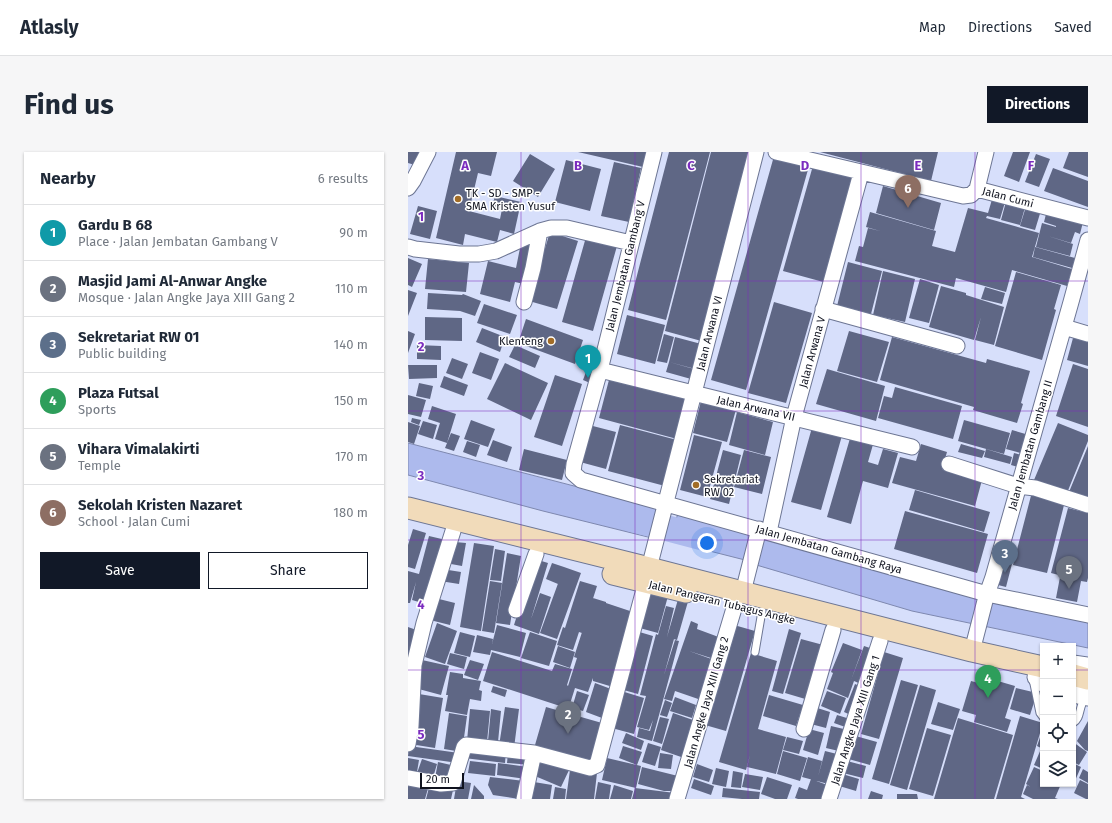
<!DOCTYPE html>
<meta charset="utf-8">
<style>
:root{--surface:#fff;--page:#f6f6f7;--text:#1f2937;--muted:#747a83;--line:#e0e1e3;--accent:#111827}
body{margin:0;font-family:"Fira Sans",sans-serif;background:var(--page);color:var(--text)}
.controls{position:absolute;right:12px;bottom:12px;display:grid;overflow:hidden;border-radius:0px;box-shadow:0 1px 3px #0004}
.controls button{width:36px;height:36px;display:grid;place-items:center;padding:0;border:0;border-bottom:1px solid var(--line);background:var(--surface);color:var(--text);font:20px sans-serif}
.scale{position:absolute;left:12px;bottom:10px;width:44px;box-sizing:border-box;padding-left:4px;border:2px solid #0f121e;border-top:0;font-size:11px;line-height:14px;white-space:nowrap;color:#0f121e;-webkit-text-stroke:3px #fff;paint-order:stroke}
.you{position:absolute;left:299px;top:391px;width:14px;height:14px;margin:-10px;border:3px solid #fff;border-radius:50%;background:#1a73e8;box-shadow:0 0 0 6px #1a73e833}
.badge{display:grid;place-items:center;width:26px;height:26px;border-radius:50%;background:var(--accent);color:#fff;font-size:13px;font-weight:700}
.pin{position:absolute;translate:-50% -33px;filter:drop-shadow(0 1px 2px #0008)}
.pin::after{content:'';position:absolute;top:21px;width:14px;height:12px;background:inherit;clip-path:polygon(0 0,100% 0,50% 100%)}
.list{margin:0;padding:0;list-style:none}
h2{display:flex;justify-content:space-between;align-items:center;height:52px;margin:0;padding:0 16px;font-size:17px}
h2 small{font-size:13px;font-weight:400;color:var(--muted)}
.list li{display:grid;grid-template-columns:26px 1fr auto;gap:12px;align-items:center;box-sizing:border-box;height:56px;padding:0 16px;border-top:1px solid var(--line)}
.list b{display:block;font-size:15px;white-space:nowrap}
.list p{margin:0;font-size:13px;white-space:nowrap;color:var(--muted)}
.list em{font-size:13px;font-style:normal;color:var(--muted)}
.actions{display:flex;gap:8px;padding:12px 16px}
.actions a{flex:1;padding:9px 0;border:1px solid var(--accent);border-radius:0px;text-align:center;font-size:14px;color:var(--accent)}
.actions .main{background:var(--accent);color:#fff}
.icon{flex:none;width:22px;height:22px;fill:none;stroke:currentColor;stroke-width:2;stroke-linecap:round;stroke-linejoin:round}
.map{position:relative;flex:none;width:680px;height:647px;overflow:hidden;border-radius:0px}
header{display:flex;align-items:center;gap:24px;box-sizing:border-box;height:56px;padding:0 20px;background:var(--surface);border-bottom:1px solid var(--line)}
header strong{font-size:19px}
nav{display:flex;gap:22px;margin-inline-start:auto;font-size:14px}
.intro{display:flex;align-items:center;justify-content:space-between;box-sizing:border-box;height:96px;padding:0 24px}
h1{margin:0;font-size:28px}
.button{padding:10px 18px;border-radius:0px;background:var(--accent);color:#fff;font-size:14px;font-weight:700}
main{display:flex;gap:24px;padding:0 24px}
aside{flex:1;background:var(--surface);border-radius:0px;box-shadow:0 1px 3px #0004}
.map>svg:first-child{display:block}
</style>
<header>
<strong>Atlasly</strong>
<nav><a>Map</a><a>Directions</a><a>Saved</a></nav>
</header>
<div class="intro"><h1>Find us</h1><a class="button">Directions</a></div>
<main>
<aside>
<h2>Nearby<small>6 results</small></h2>
<ul class="list">
<li><span class="badge" style="background:#0f9aa8">1</span><div><b>Gardu B 68</b><p>Place · Jalan Jembatan Gambang V</p></div><em>90 m</em></li>
<li><span class="badge" style="background:#6b7280">2</span><div><b>Masjid Jami Al-Anwar Angke</b><p>Mosque · Jalan Angke Jaya XIII Gang 2</p></div><em>110 m</em></li>
<li><span class="badge" style="background:#5c6f8a">3</span><div><b>Sekretariat RW 01</b><p>Public building</p></div><em>140 m</em></li>
<li><span class="badge" style="background:#2e9e5b">4</span><div><b>Plaza Futsal</b><p>Sports</p></div><em>150 m</em></li>
<li><span class="badge" style="background:#6b7280">5</span><div><b>Vihara Vimalakirti</b><p>Temple</p></div><em>170 m</em></li>
<li><span class="badge" style="background:#8d6e63">6</span><div><b>Sekolah Kristen Nazaret</b><p>School · Jalan Cumi</p></div><em>180 m</em></li>
</ul>
<div class="actions"><a class="main">Save</a><a>Share</a></div>
</aside>
<div class="map">
<svg width="680" height="647" viewBox="0 0 680 647">
<rect width="100%" height="100%" fill="#d7dffb"/>
<!-- water -->
<path fill="#adbaed" stroke="#7e88af" d="M0,291l251,65 -7,30 -109,-27 -135,-36z
M270,361l74,22 -7,25 -75,-19z
M353,385l327,83v28l-176,-37 -159,-47z"/>
<g fill="none" stroke-linecap="round" stroke-linejoin="round">
<!-- river -->
<path stroke="#adbaed" stroke-width="26" d="M224,367l76,20"/>
</g>
<!-- building -->
<path fill="#5f6785" d="M0,0h11l-4,13 -7,-2z
M48,0h41l-6,24 -13,-3 -9,38 31,8 2,-10 -10,-2 3,-11 26,6 -7,32 -14,-4 -3,12 -32,-8 -2,11 -27,-7z
M170,0h68l-3,15z
M261,0h41l-44,168 -38,-10z
M303,0h43l-49,190 -40,-11z
M412,0h118l-7,29z
M605,0h17l-11,30 -15,-6z
M661,0h19v25l-25,-9z
M122,2l25,15 -17,28 -25,-16z
M628,2l14,5 -11,28 -14,-5z
M366,4l35,10 -63,224 -35,-10z
M158,8l35,9 -11,42 -35,-9z
M206,10l27,6 -12,54 -28,-6z
M406,10l44,12 -31,109 -44,-12z
M645,16l35,13v26l-44,-16z
M475,34l58,17 -7,27 -58,-17z
M585,44l13,3 -6,20 -13,-3 -1,2 53,15 -7,24 40,12 -5,17 -55,-16 -6,22 -50,-14 -2,9 -99,-26 4,-15 4,1 5,-19 12,3 -14,-4 4,-15 66,19 -4,15 23,6 13,-44 20,5z
M599,46l19,6 -6,21 -19,-5z
M619,51l15,4 -7,23 -15,-4z
M10,54l19,5 -7,28 -20,-5z
M639,58l36,12 -3,12 -5,-2 -4,11 -23,-7 25,8 -3,12 -34,-9 6,-24 14,4v-1l-12,-4z
M142,80l28,9 -21,68 -28,-8z
M178,85l31,9 -24,85 -31,-9z
M113,91l13,3 -10,38 -9,-2 -5,20 -30,-8 8,-33 28,7z
M627,95l40,11 -3,10 -39,-11z
M0,106l14,6 -10,23 -4,-2z
M20,107l41,4 -3,29 -41,-3z
M440,110l34,9 -11,43 -34,-8z
M475,119l32,8 -10,43 -32,-7z
M608,120l45,13 -7,24 2,1 -14,50 -47,-14z
M512,127l19,6 -10,38 -20,-5z
M533,134l25,7v2l38,12 -10,38 -19,-5 6,-23 -7,23 -45,-13z
M577,135l20,6 -3,11 -21,-5z
M0,138l9,3 -9,23z
M20,141l34,2 1,-1 18,7 -6,15 -15,-5 -33,-2z
M366,150l38,11 -26,90 -38,-10z
M76,152l33,11 -7,19 -33,-11z
M219,163l38,10 -10,39 -38,-10z
M17,165l37,1v23l-37,-1z
M118,167l57,21 -8,24 -57,-21z
M74,176l23,9 -5,15 -24,-10z
M0,179l7,3 -7,19z
M441,179l40,11 -12,40 -40,-11z
M256,182l10,3 -7,26 -10,-2z
M267,185l30,8 -6,25 -30,-8z
M484,185l94,26 1,-4 43,12 -9,32 2,1 -6,19 -44,-13 1,-3 -94,-27z
M665,186l15,4v24l-21,-6z
M9,193l24,1v14l-24,-1z
M107,193l25,11 -5,12 -26,-11z
M72,200l19,7 -8,21 -19,-7z
M44,206l16,6 -6,15 -16,-6z
M261,210l25,7 -3,10 -25,-7z
M97,211l43,20 -17,37 -44,-21z
M665,212l15,5v58l-32,-11z
M0,213h29v13l-28,1z
M419,217l58,17 -9,35 -60,-17z
M178,220l7,3 -3,8 -7,-3z
M147,223l27,9 -20,62 -28,-9z
M36,224l24,9 -4,11 -24,-9z
M202,224l78,21 -11,42 -78,-21z
M11,231l14,3 -3,13 -14,-3z
M487,235l67,19 -9,33 -75,-21 6,-22 8,2z
M0,243l18,5 -5,17 -13,-3z
M294,245l35,9 -10,36 -34,-9z
M24,254l24,8 -9,29 -12,-4 5,-16 -12,-4z
M329,260l36,10 -8,33 -36,-10z
M4,266l9,2 -2,5 -8,-3z
M63,268l24,9 -7,18 -24,-8z
M556,268l46,13 -6,21 -46,-13z
M15,269l14,4 -4,14 -15,-5z
M0,270l12,4 -6,18 -6,-2z
M650,271l30,12v6l-21,52 -33,-13z
M405,272l30,8 -22,78 -30,-8z
M181,273l27,7 -10,37 -26,-7z
M212,273l57,15 -12,46 -57,-15z
M604,278l17,5 -5,19 -18,-5z
M43,281l9,3 -6,15 -9,-3z
M286,283l28,7 -15,55 -27,-7z
M443,283l23,6 -6,21 10,3 5,-16 15,4 -10,35 -25,-7 -12,43 -24,-7z
M85,288l19,7 -5,15 -20,-7z
M59,289l13,4 -4,12 -13,-5z
M513,292l26,8 -5,17 40,11 -7,26 -83,-23 8,-26 16,4z
M553,292l24,7 -3,7 -24,-6z
M680,294v54l-19,-8z
M116,297l43,11 -5,20 -43,-10z
M578,297l26,8 -2,7 -26,-7z
M315,298l18,5 -12,49 -19,-5z
M336,298l27,7 -9,37 -28,-7z
M606,301l11,3 -4,12 -10,-3z
M625,336l32,13 -18,72 -34,-8z
M507,338l75,22 -6,20 -75,-22z
M660,356l20,5v65l-1,4 -6,-1 -4,21 -21,-4 4,-21 18,3 -27,-7z
M497,359l83,23 -11,39 -83,-24z
M5,377l13,4 -11,36 -7,-2v-22z
M21,384l17,4 -17,65 -17,-5 4,-18 -6,21h-2v-32l11,3z
M47,390l11,1 -4,23 -11,-2z
M66,391l20,3 -13,85 -21,-4z
M87,397l10,2 -4,30 -11,-1z
M99,401l14,3 -11,69 -14,-2z
M597,406l8,2 -7,27 -8,-2z
M127,407l13,4 -17,56 9,-26 11,4 -12,37 -25,-9z
M144,411l12,4 -6,17 -12,-5z
M156,415l17,6 -24,66 -17,-6z
M34,417l19,3 -2,12 -19,-3z
M82,429l12,2 -8,50 -12,-2z
M172,429l17,5 -15,47 -3,-1 -6,18 -16,-5 6,-18 2,1z
M238,439l22,5 -10,37 -22,-6z
M271,444l10,2 -12,42 -10,-3z
M27,446l20,5 -5,22 -20,-5z
M185,446l13,4v1l30,10 -23,74 -20,-6v-3l-5,14 -13,-4 -6,19 -9,-3v2l-77,-25 9,-29 60,19 3,-7 17,5 -5,16 1,1 9,-28 -3,-1z
M258,454l8,2 -7,29 7,2 -10,36 11,-35 4,1 -27,100 -15,-4 2,-9 11,3 3,-11 -4,10 -12,-3 9,-31 -6,-1 16,-61 2,1z
M283,469l7,3 -1,5 27,10 -7,21 -28,-9 28,10 -13,40 -29,-10 -3,10 -8,-2z
M29,471l20,8 -12,33 -20,-7z
M89,473l29,8 -6,24 -29,-7 -1,5 -17,-3 4,-17 16,4 -1,5z
M326,473l21,6 -29,100 -21,-6z
M0,475l14,5 -9,24 -5,-2z
M381,477l12,4 -18,61 -11,-3z
M228,479l17,5 -15,58 -18,-5z
M52,480l15,4 -5,21 -16,-4z
M122,480l27,9 -8,25 -28,-8z
M393,487l26,7 -15,55 -27,-8z
M435,491l19,7 -11,30 13,-34 12,4 -13,35 -9,-4 -6,17 -21,-9 6,-16 -2,-1z
M150,494l17,6 -5,16 -17,-6z
M476,500l19,6 -24,81 -18,-5z
M42,501l17,4 -3,12 -17,-5z
M343,501l26,8 -19,68 28,8 -10,37 -29,-7 3,-12 -4,15 -27,-8z
M14,508l27,6 -8,29 -26,-7z
M62,508l14,4 -6,16 -14,-5z
M42,520l13,2v4l18,3 -2,9 3,1 -1,10 -11,-2 -3,16 -22,-4 3,-16h-2z
M576,525l31,9 -10,32 6,2 -4,12 -33,-10 2,-7 -14,-4 9,-30 11,3z
M493,528l17,5 -29,99 -17,-5z
M187,531l16,6 -9,29 -16,-6z
M447,532l9,4 -11,28 -9,-4z
M512,533l16,5 -29,100 -17,-5z
M85,534l14,4 -2,7 -14,-5z
M608,536l21,5 -7,22 -20,-6z
M210,538l26,8 -10,36 -26,-7z
M169,539l12,4 -6,16 -11,-3z
M419,539l19,7 -6,16 -19,-8z
M11,542l24,4 -8,50 -25,-4z
M361,543l34,10 -7,21 -33,-10z
M267,545l21,8 -4,13 -22,-7z
M257,548l7,3 -5,14 -7,-2z
M530,550l22,7 -7,21 -22,-6z
M403,554l19,6 -4,16 -19,-5z
M97,555l14,2 -5,39 -15,-2z
M138,555l56,16 -12,39 -55,-17z
M62,557l20,2 -3,31 -20,-1z
M83,557l10,2 -3,31 -10,-1z
M41,561l18,3 -5,36 -18,-3z
M265,561l20,7 -9,38 -23,-8z
M429,563l13,4 -2,9 -14,-5z
M612,564l23,7 -22,74 4,2h-29z
M252,565l9,2 -7,25 -9,-3z
M550,566l55,17 -19,64h-60z
M680,569v30l-3,-1 -8,-9z
M423,574l17,4 -5,22 -17,-4z
M519,576l24,7 -18,61 -24,-7z
M401,577l15,4 -6,22 -15,-5z
M635,577v20l-6,-3z
M218,581l18,8 -3,9 -19,-7z
M444,583l25,7 -7,23 -25,-7z
M379,585l16,4 -4,13 -16,-4z
M665,590l14,10 -8,13 -6,-3z
M240,591l13,4 -6,19 -13,-4z
M58,593l40,6 -1,12 -41,-5z
M1,594l50,7 -1,10 -50,-7z
M215,594l19,6 -5,13 -18,-7z
M633,597l2,1v19l-9,-4z
M375,599l24,7 -7,23 -23,-7z
M417,599l16,4 -9,30 -30,-8 6,-20 14,4 -4,16z
M100,601l24,2 -1,10 -24,-2z
M252,601l13,2 -2,14 -13,-1z
M129,605l33,11 -9,19 -26,-11z
M0,606l11,2 -3,18 -8,-1z
M199,606l34,8 -5,22 -34,-8z
M14,607l15,5 -5,17 -16,-5z
M62,609l26,3 -1,12 -27,-3z
M439,609l19,5 -3,12 -20,-5z
M30,610l13,3 -4,17 -12,-4z
M90,611l30,4 -2,12 -29,-4z
M665,611l8,4 -7,16h-1z
M289,612l16,6 -4,12 -16,-5z
M234,615l36,9 -3,15h-11l-26,-7z
M626,615l9,4v13h18l-6,14 3,1h-25l-10,-5 4,-9 4,2 -5,-3z
M308,616l13,3 -3,16 -14,-3z
M675,617l5,3v11l-9,-5z
M162,618l27,3 -3,26h-28z
M325,619l10,2 -2,15 -10,-1z
M431,621l20,6 -3,12 -20,-6z
M337,622l18,3 -3,13 -18,-3z
M82,625l34,4 -5,18 -26,-4 -5,-10z
M359,625l25,8 -5,14h-12l-14,-5z
M0,627l21,6 -4,14h-17z
M286,627l20,7 -3,9 -20,-7z
M403,627l19,7 -5,13h-27l-3,-1 4,-11 8,3z
M672,628l8,4v15h-2l-12,-6z
M49,629l14,2 -3,16h-14z
M126,630l18,3 -2,14h-19z
M190,630l13,3 -2,14h-14z
M22,632l23,6 -2,9h-25z
M66,633l10,11v3h-13z
M206,633l19,6 -2,8h-21z
M147,635l11,2 -1,10h-12z
M227,636l40,5 -1,6h-42z
M315,636l37,4 -1,7h-17l-20,-2z
M463,639l12,4 -1,4h-14z
M489,642h20l1,5h-21z"/>
<g fill="none" stroke-linecap="round" stroke-linejoin="round">
<!-- service casing -->
<g stroke="#6d7694" stroke-width="9">
<path id="service" d="M347,500l7,-41
M625,527l7,34 3,4
M665,571c7,-4 6,-12 9,-19 1,-2 3,-4 5,-6"/>
</g>
<!-- minor casing -->
<g stroke="#6d7694" stroke-width="17">
<path id="minor" d="M246,0l-54,218 -26,94 -1,9 8,7 406,114 101,21
M368,0l187,44 8,-1 6,-6 9,-37
M0,36l5,-7 15,-29
M569,37l111,29
M0,95l7,2 44,5h20l17,-3 44,-20 11,-3h16l64,15
M116,150l9,-34 7,-37
M415,157l134,37
M656,175l24,7
M192,218c104,26 208,51 312,77
M541,312l69,22 17,2 53,17
M361,380l25,-115 67,-244
M241,416l107,-416
M335,440l16,-63
M108,458l20,-56
M564,499l14,-54 7,-20 78,-275 17,-62
M396,577l29,-99
M0,592l3,-18 3,-61 10,-42 29,-92
M0,626l33,6 12,-1 11,-36 2,-2 68,8 56,15 7,-3 49,-183
M116,647l10,-46
M269,647l58,-194
M421,647l51,-158"/>
</g>
<!-- tertiary casing -->
<g stroke="#6d7694" stroke-width="21">
<path id="tertiary" d="M665,513l15,2
M629,525l6,5
M665,541l15,3"/>
</g>
<!-- secondary casing -->
<g stroke="#6d7694" stroke-width="23">
<path id="secondary" d="M0,356l241,60 323,83 71,16
M205,422l73,18
M665,523l15,4"/>
</g>
<!-- service -->
<use href="#service" stroke="#fff" stroke-width="7"/>
<!-- minor -->
<use href="#minor" stroke="#fff" stroke-width="15"/>
<!-- tertiary -->
<use href="#tertiary" stroke="#fff" stroke-width="19"/>
<!-- secondary -->
<use href="#secondary" stroke="#f1dbba" stroke-width="21"/>
</g>
<!-- grid -->
<path fill="none" stroke="#7b2cbf" stroke-width="1" stroke-opacity="0.55" d="M113,0v647M227,0v647M340,0v647M453,0v647M567,0v647M0,129h680M0,259h680M0,388h680M0,518h635M665,518h15"/>
<!-- markers -->
<g fill="#a26d27" stroke="#fff" stroke-width="1.5">
<circle cx="50" cy="47" r="4"/>
<circle cx="143" cy="189" r="4"/>
<circle cx="288" cy="333" r="4"/>
</g>
<g text-anchor="middle" stroke-width="3" stroke-linejoin="round" paint-order="stroke">
<!-- poi labels -->
<g font-size="11" fill="#0f121e" stroke="#fff" text-anchor="start">
<text x="58" y="45">TK - SD - SMP -<tspan x="58" dy="13">SMA Kristen Yusuf</tspan></text>
<text x="135" y="193" text-anchor="end">Klenteng</text>
<text x="296" y="331">Sekretariat<tspan x="296" dy="13">RW 02</tspan></text>
</g>
<!-- street labels -->
<g font-size="11" fill="#0f121e" stroke="#fff">
<text transform="translate(600 45) rotate(15)" y="4">Jalan Cumi</text>
<text transform="translate(217 114) rotate(-76)" y="4">Jalan Jembatan Gambang V</text>
<text transform="translate(301 181) rotate(-76)" y="4">Jalan Arwana VI</text>
<text transform="translate(404 200) rotate(-75)" y="4">Jalan Arwana V</text>
<text transform="translate(348 256) rotate(13)" y="4">Jalan Arwana VII</text>
<text transform="translate(622 293) rotate(-74)" y="4">Jalan Jembatan Gambang II</text>
<text transform="translate(421 397) rotate(16)" y="4">Jalan Jembatan Gambang Raya</text>
<text transform="translate(314 450) rotate(14)" y="4">Jalan Pangeran Tubagus Angke</text>
<text transform="translate(298 550) rotate(-74)" y="4">Jalan Angke Jaya XIII Gang 2</text>
<text transform="translate(447 568) rotate(-72)" y="4">Jalan Angke Jaya XIII Gang 1</text>
</g>
</g>
<g font-size="13" text-anchor="middle" font-weight="bold" fill="#7b2cbf" stroke="#fff" stroke-width="3" stroke-linejoin="round" paint-order="stroke">
<text x="57" y="18">A</text>
<text x="170" y="18">B</text>
<text x="283" y="18">C</text>
<text x="397" y="18">D</text>
<text x="510" y="18">E</text>
<text x="623" y="18">F</text>
<text x="13" y="69">1</text>
<text x="13" y="199">2</text>
<text x="13" y="328">3</text>
<text x="13" y="457">4</text>
<text x="13" y="587">5</text>
</g>
</svg>
<div class="controls">
<button>+</button>
<button>−</button>
<button><svg class="icon" aria-label="locate" viewBox="0 0 24 24"><circle cx="12" cy="12" r="6"/><path d="M12 2v4M12 18v4M2 12h4M18 12h4"/></svg></button>
<button><svg class="icon" aria-label="layers" viewBox="0 0 24 24"><path d="M12 4l9 5-9 5-9-5zM3 14l9 5 9-5"/></svg></button>
</div>
<div class="scale">20 m</div>
<div class="you"></div>
<div class="pin badge" style="left:180px;top:226px;background:#0f9aa8">1</div>
<div class="pin badge" style="left:160px;top:582px;background:#6b7280">2</div>
<div class="pin badge" style="left:597px;top:421px;background:#5c6f8a">3</div>
<div class="pin badge" style="left:580px;top:546px;background:#2e9e5b">4</div>
<div class="pin badge" style="left:661px;top:437px;background:#6b7280">5</div>
<div class="pin badge" style="left:500px;top:56px;background:#8d6e63">6</div>
</div>
</main>
